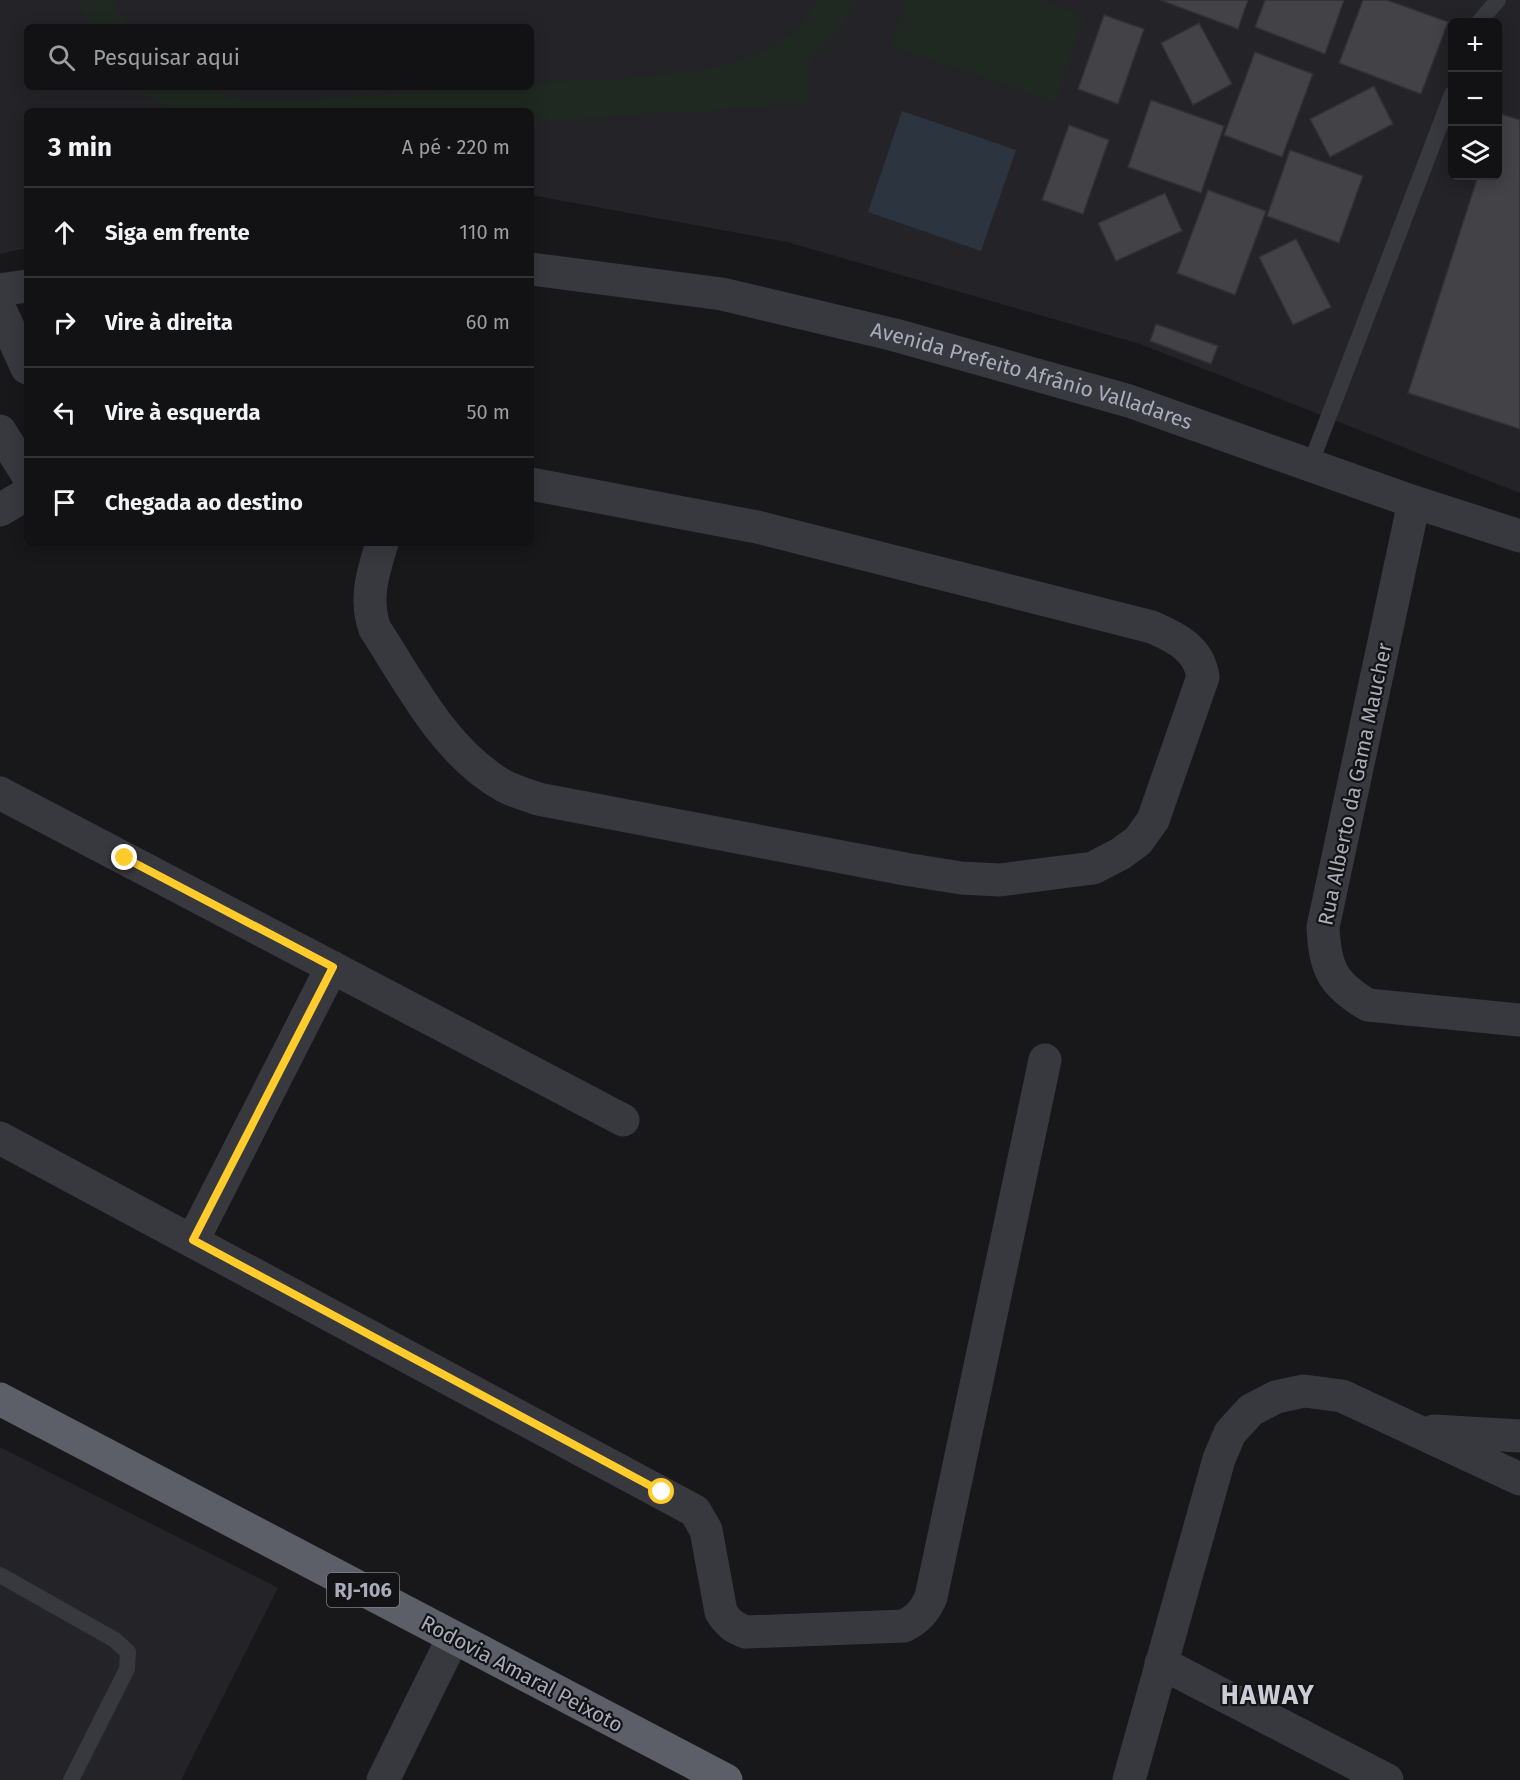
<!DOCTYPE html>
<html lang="pt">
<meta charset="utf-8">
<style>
:root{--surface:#121214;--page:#1b1b1d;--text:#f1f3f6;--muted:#9c9ea0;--line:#313234}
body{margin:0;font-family:"Fira Sans",sans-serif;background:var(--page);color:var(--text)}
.controls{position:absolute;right:18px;top:18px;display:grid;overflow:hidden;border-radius:9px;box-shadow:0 3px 15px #0003}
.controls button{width:54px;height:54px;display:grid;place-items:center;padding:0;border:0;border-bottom:2px solid var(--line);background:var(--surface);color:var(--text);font:30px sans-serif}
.stop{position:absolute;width:18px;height:18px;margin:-14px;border:4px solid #ffcc2b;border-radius:50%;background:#fff}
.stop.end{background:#ffcc2b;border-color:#fff;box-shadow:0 2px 6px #0008}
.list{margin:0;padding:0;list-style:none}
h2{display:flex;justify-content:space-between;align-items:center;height:78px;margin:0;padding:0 24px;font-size:26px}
h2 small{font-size:20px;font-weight:400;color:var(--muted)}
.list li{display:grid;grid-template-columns:39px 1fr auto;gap:18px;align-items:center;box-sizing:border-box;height:90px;padding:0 24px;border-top:2px solid var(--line)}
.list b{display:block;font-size:22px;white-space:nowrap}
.list em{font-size:20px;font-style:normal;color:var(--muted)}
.icon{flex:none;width:33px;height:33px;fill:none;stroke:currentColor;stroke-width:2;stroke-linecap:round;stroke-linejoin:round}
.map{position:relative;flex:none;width:1520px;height:1780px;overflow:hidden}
.search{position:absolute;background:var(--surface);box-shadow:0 3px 15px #0003;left:24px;top:24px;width:510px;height:66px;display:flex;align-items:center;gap:15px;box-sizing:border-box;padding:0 21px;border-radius:9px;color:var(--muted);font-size:22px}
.panel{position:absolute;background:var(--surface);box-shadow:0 3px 15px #0003;left:24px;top:108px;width:510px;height:438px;border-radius:9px}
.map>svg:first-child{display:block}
</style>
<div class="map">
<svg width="1520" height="1780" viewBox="0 0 1520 1780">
<rect width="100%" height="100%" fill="#18181a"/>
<!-- built -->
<path fill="#242327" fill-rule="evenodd" d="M0,0h1520v493l-380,-149 -353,-102 -256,-47v-84h-504v137l-27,6zM1452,22h46v154h-46zM27,27h504v60h-504z
M0,1447l278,141 -97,192h-181z"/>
<!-- green -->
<path fill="#1f2921" d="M78,0h36l16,27h-39z
M818,0h41l-24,36 -28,29 4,39 -280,18v-11h-403l39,-3 -29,-21h65l29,10 28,4h29l197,-14h45v-3c34,-2 67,-5 101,-7 68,-5 146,-11 186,-77z
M906,0h134l45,16 -29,87 -166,-57z"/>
<!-- water -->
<path fill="#2c353f" d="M902,111l114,39 -35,101 -113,-39z"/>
<!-- building -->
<path fill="#424247" stroke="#323136" stroke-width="1.5" d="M1160,0h88l-10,29z
M1265,0h79l-19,54 -70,-27z
M1363,0h24l61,22 -27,72 -82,-31z
M1104,15l40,14 -26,75 -40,-15z
M1199,23l33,61 -39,21 -32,-62z
M1255,52l58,22 -31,83 -58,-22z
M1374,86l19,38 -63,33 -20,-38z
M1151,100l73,26 -23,67 -73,-26z
M1498,113l22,7v309l-112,-36 70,-217h20z
M1069,125l40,15 -26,74 -41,-14z
M1290,150l73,26 -24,67 -72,-27z
M1208,190l58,21 -31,84 -58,-22z
M1165,193l17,38 -66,30 -18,-38z
M1296,239l35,68 -38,18 -34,-68z
M1156,324l62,22 -7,18 -61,-23z"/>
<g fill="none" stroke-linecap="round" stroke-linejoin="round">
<!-- service -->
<path stroke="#38393f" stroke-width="16" d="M1479,22l19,-22
M1310,465l142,-371
M0,1575l115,65 13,12 -1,17 -56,111"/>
<!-- minor -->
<path stroke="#38393f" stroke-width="33" d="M0,309l27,59
M0,431l27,43
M1414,502l-91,425c2,41 9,57 45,78l152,15
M0,510l27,-16
M382,543c-9,30 -18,56 -7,86 36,55 69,123 129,157 10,5 23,9 34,13l367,70 56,9 39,2 93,-12 27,-14 18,-13 15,-21 50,-143c-4,-28 -26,-39 -51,-50l-395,-100 -226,-43
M0,793l623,327
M0,1138l695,373 11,19 15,82c7,11 13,16 25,20l158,-6c14,-7 21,-15 27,-29l114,-537
M193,1240l139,-273
M1434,1431l86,5
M1161,1663l226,117
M383,1780l70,-142
M1129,1780l90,-321 11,-26 21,-23 25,-13 28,-6 38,5 178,83"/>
<!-- tertiary -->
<g stroke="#38393f" stroke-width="33">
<path id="s1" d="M531,269l191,25 173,41 234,66 285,101 106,34"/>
<path d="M0,290l27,-4"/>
</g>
<!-- trunk -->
<path stroke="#5c5e68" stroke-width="33" d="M0,1399l726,381"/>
</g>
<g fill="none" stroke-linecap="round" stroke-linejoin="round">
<!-- route -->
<path stroke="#ffcc2b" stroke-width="8" d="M125,858l208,109 -140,273 469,252"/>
</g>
<g text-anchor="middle" stroke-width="4.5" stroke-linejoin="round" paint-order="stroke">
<!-- shield labels -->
<rect fill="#131315" stroke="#7c7f89" stroke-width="1.5" x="327" y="1573" width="72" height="34" rx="4.5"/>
<g font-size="20" font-weight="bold" fill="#a9adbb">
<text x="363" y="1597">RJ-106</text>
</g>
<!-- street labels -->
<g font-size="21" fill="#a9adbb" stroke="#131315">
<text dy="7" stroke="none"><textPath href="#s1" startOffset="513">Avenida Prefeito Afrânio Valladares</textPath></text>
<text transform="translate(1355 784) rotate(-78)" y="7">Rua Alberto da Gama Maucher</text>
<text transform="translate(522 1674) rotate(28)" y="7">Rodovia Amaral Peixoto</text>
</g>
<!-- district labels -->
<g font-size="27" font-weight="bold" letter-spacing="1.5" fill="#caccd6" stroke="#131315">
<text x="1268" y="1704">HAWAY</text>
</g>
</g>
</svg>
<div class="controls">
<button>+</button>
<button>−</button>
<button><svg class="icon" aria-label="layers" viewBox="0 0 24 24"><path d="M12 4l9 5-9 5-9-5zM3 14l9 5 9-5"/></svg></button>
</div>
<div class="stop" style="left:662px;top:1492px"></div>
<div class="stop end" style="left:125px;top:858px"></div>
<div class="search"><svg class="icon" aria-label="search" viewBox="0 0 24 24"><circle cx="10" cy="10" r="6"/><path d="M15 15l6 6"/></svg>Pesquisar aqui</div>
<section class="panel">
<h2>3 min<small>A pé · 220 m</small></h2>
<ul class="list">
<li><svg class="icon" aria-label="ahead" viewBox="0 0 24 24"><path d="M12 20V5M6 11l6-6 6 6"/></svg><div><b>Siga em frente</b></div><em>110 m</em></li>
<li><svg class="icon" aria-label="right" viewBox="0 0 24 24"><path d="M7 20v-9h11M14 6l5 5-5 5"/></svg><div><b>Vire à direita</b></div><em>60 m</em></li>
<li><svg class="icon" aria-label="left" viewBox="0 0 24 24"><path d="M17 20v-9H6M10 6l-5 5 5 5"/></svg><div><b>Vire à esquerda</b></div><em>50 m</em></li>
<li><svg class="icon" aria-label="arrive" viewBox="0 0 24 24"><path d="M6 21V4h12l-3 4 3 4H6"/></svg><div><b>Chegada ao destino</b></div></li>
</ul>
</section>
</div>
